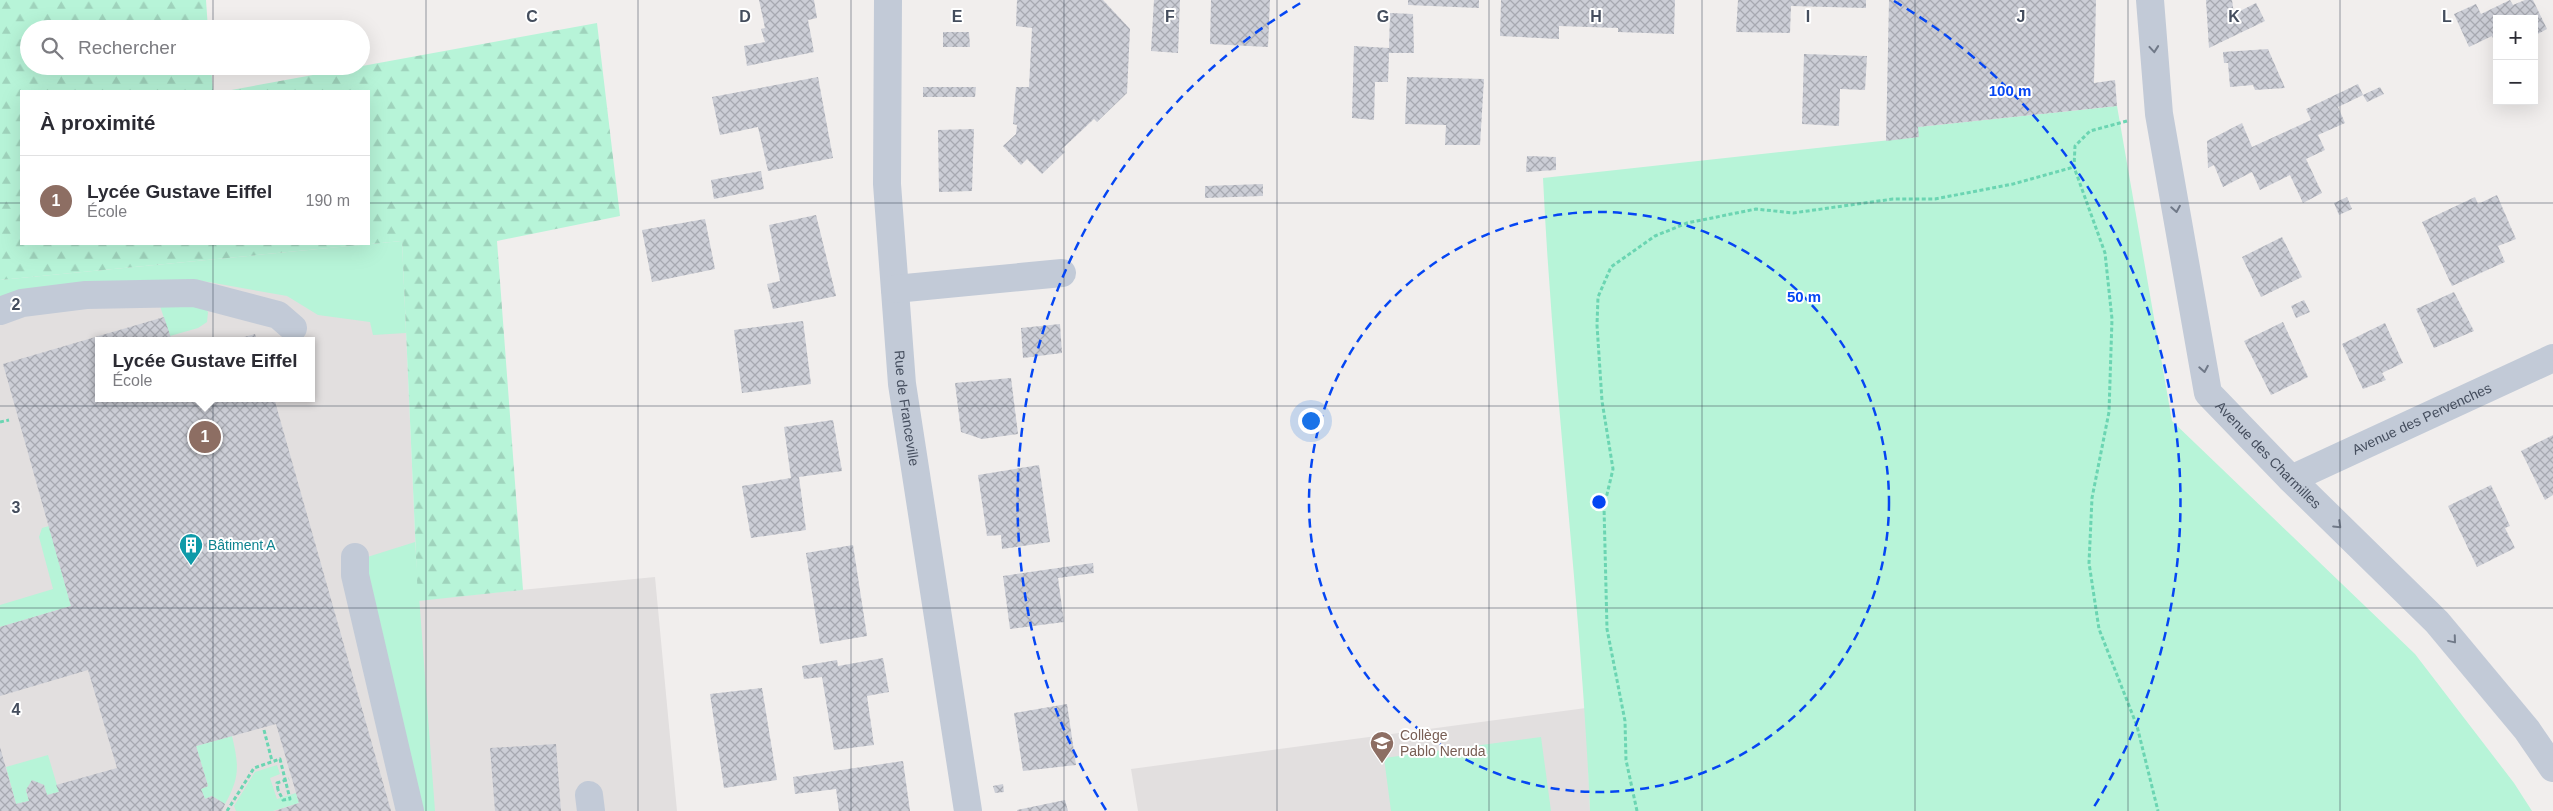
<!DOCTYPE html>
<html lang="fr">
<meta charset="utf-8">
<style>
:root{--surface:#fff;--page:#f2f2f3;--text:#2b2b33;--muted:#7c7c81;--line:#e1e1e2;--accent:#0546f3}
body{margin:0;font-family:Arial,sans-serif;background:var(--page);color:var(--text)}
.controls{position:absolute;right:15px;top:15px;display:grid;overflow:hidden;border-radius:0px;box-shadow:0 5px 20px #0002}
.controls button{width:45px;height:45px;display:grid;place-items:center;padding:0;border:0;border-bottom:1px solid var(--line);background:var(--surface);color:var(--text);font:25px sans-serif}
.you{position:absolute;left:1310px;top:420px;width:18px;height:18px;margin:-12px;border:4px solid #fff;border-radius:50%;background:#1a73e8;box-shadow:0 0 0 8px #1a73e833}
.badge{display:grid;place-items:center;width:32px;height:32px;border-radius:50%;background:var(--accent);color:#fff;font-size:16px;font-weight:700}
.pin{position:absolute;translate:-50% -50%;border:2px solid #fff;box-shadow:0 1px 5px #0006}
.popup{position:absolute;left:95px;top:337px;width:220px;height:65px;box-sizing:border-box;display:grid;place-content:center;border-radius:0px;background:var(--surface);filter:drop-shadow(0 1px 4px #0005);font-size:16px;white-space:nowrap;color:var(--muted)}
.popup b{font-size:19px;color:var(--text)}
.popup::after{content:'';position:absolute;left:50%;top:100%;margin-left:-10px;border:10px solid transparent;border-top-color:var(--surface)}
.list{margin:0;padding:0;list-style:none}
h2{display:flex;justify-content:space-between;align-items:center;height:65px;margin:0;padding:0 20px;font-size:21px}
h2 small{font-size:16px;font-weight:400;color:var(--muted)}
.list li{display:grid;grid-template-columns:32px 1fr auto;gap:15px;align-items:center;box-sizing:border-box;height:90px;padding:0 20px;border-top:1px solid var(--line)}
.list b{display:block;font-size:19px;white-space:nowrap}
.list p{margin:0;font-size:16px;white-space:nowrap;color:var(--muted)}
.list em{font-size:16px;font-style:normal;color:var(--muted)}
.icon{flex:none;width:28px;height:28px;fill:none;stroke:currentColor;stroke-width:2;stroke-linecap:round;stroke-linejoin:round}
.map{position:relative;flex:none;width:2553px;height:811px;overflow:hidden}
.search{position:absolute;background:var(--surface);box-shadow:0 5px 20px #0002;left:20px;top:20px;width:350px;height:55px;display:flex;align-items:center;gap:12px;box-sizing:border-box;padding:0 18px;border-radius:28px;color:var(--muted);font-size:19px}
.panel{position:absolute;background:var(--surface);box-shadow:0 5px 20px #0002;left:20px;top:90px;width:350px;height:155px;border-radius:0px}
.map>svg:first-child{display:block}
</style>
<div class="map">
<svg width="2553" height="811" viewBox="0 0 2553 811">
<defs>
<pattern id="forest-firs" width="22" height="20" patternUnits="userSpaceOnUse" patternTransform="scale(1.25)"><rect width="22" height="20" fill="#b7f4d8"/><path d="M5 1l3.5 6h-7zM16 11l3.5 6h-7z" fill="#9fd3bc"/></pattern>
<pattern id="building-cross-hatch" width="8" height="8" patternUnits="userSpaceOnUse" patternTransform="scale(1.25)"><rect width="8" height="8" fill="#ccced6"/><path d="M0 0l8 8M0 8l8-8" fill="none" stroke="#a7a9b1"/></pattern>
</defs>
<rect width="100%" height="100%" fill="#f1eeed"/>
<!-- education -->
<path fill="#e2dfdf" fill-rule="evenodd" d="M402,241l16,359 237,-23 22,234h-677v-531zM99,341h212v57h-212z
M1586,708l4,103h-452l-7,-42z"/>
<!-- green -->
<path fill="#b7f4d8" d="M2117,106l55,315 243,233 99,129 18,28h-942c-9,-211 -37,-421 -47,-633l375,-41v-10z
M402,241l4,92 -33,2 -3,-13 -52,-7 -31,-19 -90,-16 -197,17v-17z
M202,305l6,7 -1,10 -9,6 -28,8 -10,-30z
M49,526l22,80 -71,21v-22l53,-16 -14,-52 3,-9z
M415,542l20,269h-12l-62,-252z
M232,736c7,30 8,41 -7,68l-13,-8 -7,3 -4,-10 7,-3 -12,-40z
M1541,737l10,74h-160l-7,-53z
M48,755l11,37 -12,3 -3,-10 -12,-4 -6,9 3,11 -13,3 -10,-37z
M277,765l3,9 -10,4 7,21 19,-6 3,10 -26,8h-37l-2,-5 21,-34z"/>
<!-- forest -->
<path fill="url(#forest-firs)" d="M0,0h206l2,29h-179v37h182l2,25h-192v153h348v-153h-143l371,-68 23,193 -123,25 26,349 -105,11 -16,-360 -402,39z"/>
<!-- building -->
<path fill="url(#building-cross-hatch)" d="M759,0h55l3,18 -9,2 6,32 -67,14 -3,-20 21,-4 -4,-13 4,-1z
M1017,0h86l27,29 -3,64 -30,29 -3,-3 -32,30 3,3 -23,22 -15,-15 -6,6 -18,-19 13,-12 1,-9 -4,-1 3,-37h13l3,-59 -16,-2z
M1154,0h26l-2,53 -27,-2z
M1211,0h59l-2,47 -58,-3z
M1408,0h71v8l-71,-3z
M1501,0h174l-1,34 -56,-2v-4l-59,-2v13l-59,-3z
M1738,0h128v8l-75,-2 -1,27 -54,-1z
M1889,0h207l-2,83 21,-3 2,26 -199,21 1,10 -33,4z
M2206,0h26l2,14 22,-11 9,18 -56,27z
M2510,0l3,5 12,-5h8l14,29 -13,7v-17h-37v27l-5,-10 -23,11 -15,-33 22,-10 5,10z
M1390,13l23,1 1,39h-25l-1,29h-13l-1,38 -22,-2 2,-72 35,2z
M943,32h26l1,15h-27z
M2268,49l17,39 -30,2 -2,-5 -23,2 -2,-24h-4l-1,-11z
M1804,54l63,2 -2,34 -25,-1 -1,37 -37,-2z
M818,77l15,81 -65,13 -10,-44 -38,8 -8,-38z
M1407,77l77,2 -4,66h-35l1,-20 -41,-1z
M2358,84l5,11 -25,12 7,16 -27,12 7,15 -19,9 16,34 -19,10 -13,-28 -30,15 -8,-18 -29,15 -9,-22 -6,3 -1,-27 35,-18 10,24 59,-27 -5,-11z
M923,87h53l-1,10h-52z
M2380,87l4,7 -17,8 -4,-7z
M974,129l-2,62 -33,1 -1,-62z
M1527,156l29,1v13l-30,2z
M761,171l3,18 -50,10 -3,-19z
M1263,184v12l-58,2v-12z
M2497,195l19,44 -18,7 7,16 -53,24 -30,-64 53,-25 3,7z
M2347,197l5,12 -13,6 -5,-12z
M816,215l20,81 -63,13 -6,-25 13,-3 -11,-56z
M705,219l10,50 -63,13 -10,-52z
M2282,237l20,40 -41,20 -19,-40z
M2454,292l20,39 -40,17 -18,-39z
M2304,300l6,12 -14,6 -5,-12z
M164,317l8,24h-73v57h175l117,413h-116l24,-8 -23,-79 -80,22 12,40 -7,3 4,10 7,-3 13,8 -3,7h-222v-64l16,57 13,-3 -3,-11 6,-10 12,5 3,10 12,-3 -3,-7 61,-17 -29,-98 -88,26v-69l71,-21 -68,-242z
M803,321l8,63 -69,9 -8,-63z
M2283,322l25,55 -37,18 -27,-54z
M2385,323l18,40 -21,10 4,7 -23,9 -21,-45z
M1060,324l2,29 -39,5 -2,-30z
M255,334l2,7h-24v-1z
M1011,378l7,56 -36,5 -21,-7 -6,-49z
M833,420l9,51 -43,6 7,53 -55,8 -9,-52 49,-8 -7,-51z
M2553,435v60l-8,5 -24,-49z
M1039,465l11,77 -48,7 -1,-14 -14,1 -9,-61z
M2491,485l19,41 -5,2 10,20 -38,19 -29,-61z
M853,545l14,91 -47,8 -14,-91z
M1093,563l1,10 -36,5 6,44 -54,7 -7,-53z
M883,658l6,34 -22,4 7,49 -40,5 -12,-73 -18,2 -2,-13 35,-6 1,6z
M762,688l15,92 -53,8 -14,-94z
M1067,704l9,61 -53,6 -9,-58z
M556,744l5,67h-66l-5,-63z
M903,761l7,50h-71l-3,-22 -41,5 -2,-17z
M1003,784l1,8 -9,1 -2,-7z
M1065,800l3,11h-51v-1z"/>
<g fill="none" stroke-linecap="round" stroke-linejoin="round">
<!-- path -->
<path stroke="#6bd5b2" stroke-width="3" stroke-dasharray="4 2.5" stroke-linecap="butt" d="M2127,121l-37,10 -15,15 -1,21 31,86 7,66 -3,93 -17,86 -3,65 10,66 38,97 21,85
M0,422l9,-2
M264,730l8,31
M227,811l27,-43 26,-9 10,40 -7,1 -5,-10
M1637,811l-11,-51 -1,-39 -18,-92 -3,-122 9,-38 -11,-68 -5,-76 1,-28 13,-30 44,-31 32,-13 69,-14 37,4 100,-14h42l78,-15 61,-17"/>
<!-- minor -->
<g stroke="#c2cad7" stroke-width="28">
<path id="s1" d="M888,0l-1,184 15,200 66,427"/>
<path id="s2" d="M2150,0l9,114 49,279 83,86 146,143 90,108 26,38"/>
<path d="M895,289l167,-16"/>
<path d="M0,311l22,-8 64,-8 108,-2 84,22 15,13"/>
<path id="s3" d="M2291,479l262,-121"/>
<path d="M355,557v18l55,236"/>
<path d="M589,795l2,16"/>
</g>
<!-- path-bridge -->
<path stroke="#6bd5b2" stroke-width="3" stroke-dasharray="4 2.5" stroke-linecap="butt" d="M278,790l-1,-7 12,-4"/>
</g>
<!-- one-way arrows -->
<defs><path id="oneway-chevron" d="M-2-3.5L2.5 0L-2 3.5" fill="none" stroke-width="1.6" stroke-linecap="round" stroke-linejoin="round" transform="scale(1.25)"/></defs>
<g stroke="#707988">
<use href="#oneway-chevron" transform="translate(2154 49) rotate(85)"/>
<use href="#oneway-chevron" transform="translate(2176 209) rotate(80)"/>
<use href="#oneway-chevron" transform="translate(2204 369) rotate(80)"/>
<use href="#oneway-chevron" transform="translate(2338 525) rotate(44)"/>
<use href="#oneway-chevron" transform="translate(2453 640) rotate(50)"/>
</g>
<!-- grid -->
<path fill="none" stroke="#444d5d" stroke-width="1" stroke-opacity="0.55" d="M213,0v29M426,0v811M638,0v811M851,0v811M1064,0v811M1277,0v811M1489,0v811M1702,0v811M1915,0v811M2128,0v811M2340,0v811M213,66v25M0,203h21M369,203h2184M213,244v567M0,406h2553M0,608h2553"/>
<!-- distance rings -->
<g fill="none" stroke="#0546f3" stroke-width="2.5" stroke-dasharray="9 6">
<circle cx="1599" cy="502" r="290"/>
<path d="M1106 810A581 581 0 0 1 1304 1M1894 1A581 581 0 0 1 2092 810"/>
</g>
<!-- icons -->
<defs>
<g id="building-pin" transform="scale(1.25)"><path d="M0 17L-7.5 6A9.5 9.5 0 1 1 7.5 6Z" fill="#0f9aa8" stroke="#fff"/><path d="M-4-6H4V6H1V3H-1V6H-4ZM-2.5-4.3h1.7v1.8h-1.7ZM.8-4.3h1.7v1.8H.8ZM-2.5-1h1.7V.8h-1.7ZM.8-1h1.7V.8H.8Z" fill="#fff"/></g>
<g id="school-pin" transform="scale(1.25)"><path d="M0 17L-7.5 6A9.5 9.5 0 1 1 7.5 6Z" fill="#8d6e63" stroke="#fff"/><path d="M0-5L7-2L0 1L-7-2ZM-4 1L0 2.5L4 1V4Q0 6-4 4Z" fill="#fff"/></g>
</defs>
<g fill-rule="evenodd">
<use href="#building-pin" x="191" y="545"/>
<use href="#school-pin" x="1382" y="743"/>
</g>
<g text-anchor="middle" stroke-width="4" stroke-linejoin="round" paint-order="stroke">
<!-- street labels -->
<g font-size="14" fill="#444d5d" stroke="#fff">
<text dy="5" stroke="none"><textPath href="#s1" startOffset="409">Rue de Franceville</textPath></text>
<text dy="5" stroke="none"><textPath href="#s3" startOffset="144">Avenue des Pervenches</textPath></text>
<text dy="5" stroke="none"><textPath href="#s2" startOffset="484">Avenue des Charmilles</textPath></text>
</g>
<!-- culture labels -->
<g font-size="14" fill="#0d838f" stroke="#fff" text-anchor="start">
<text x="208" y="550">Bâtiment A</text>
</g>
<!-- education labels -->
<g font-size="14" fill="#785e54" stroke="#fff" text-anchor="start">
<text x="1400" y="740">Collège<tspan x="1400" dy="16">Pablo Neruda</tspan></text>
</g>
</g>
<g font-size="16" text-anchor="middle" font-weight="bold" fill="#444d5d" stroke="#fff" stroke-width="4" stroke-linejoin="round" paint-order="stroke">
<text x="532" y="22">C</text>
<text x="745" y="22">D</text>
<text x="957" y="22">E</text>
<text x="1170" y="22">F</text>
<text x="1383" y="22">G</text>
<text x="1596" y="22">H</text>
<text x="1808" y="22">I</text>
<text x="2021" y="22">J</text>
<text x="2234" y="22">K</text>
<text x="2447" y="22">L</text>
<text x="16" y="310">2</text>
<text x="16" y="513">3</text>
<text x="16" y="715">4</text>
</g>
<circle cx="1599" cy="502" r="8" fill="#0546f3" stroke="#fff" stroke-width="2.5"/>
<g font-size="15" text-anchor="middle" font-weight="bold" fill="#0546f3" stroke="#fff" stroke-width="4" stroke-linejoin="round" paint-order="stroke">
<text x="2010" y="96">100 m</text>
<text x="1804" y="302">50 m</text>
</g>
</svg>
<div class="controls">
<button>+</button>
<button>−</button>
</div>
<div class="you"></div>
<div class="pin badge" style="left:205px;top:437px;background:#8d6e63">1</div>
<div class="popup"><b>Lycée Gustave Eiffel</b>École</div>
<div class="search"><svg class="icon" aria-label="search" viewBox="0 0 24 24"><circle cx="10" cy="10" r="6"/><path d="M15 15l6 6"/></svg>Rechercher</div>
<section class="panel">
<h2>À proximité<small></small></h2>
<ul class="list">
<li><span class="badge" style="background:#8d6e63">1</span><div><b>Lycée Gustave Eiffel</b><p>École</p></div><em>190 m</em></li>
</ul>
</section>
</div>
